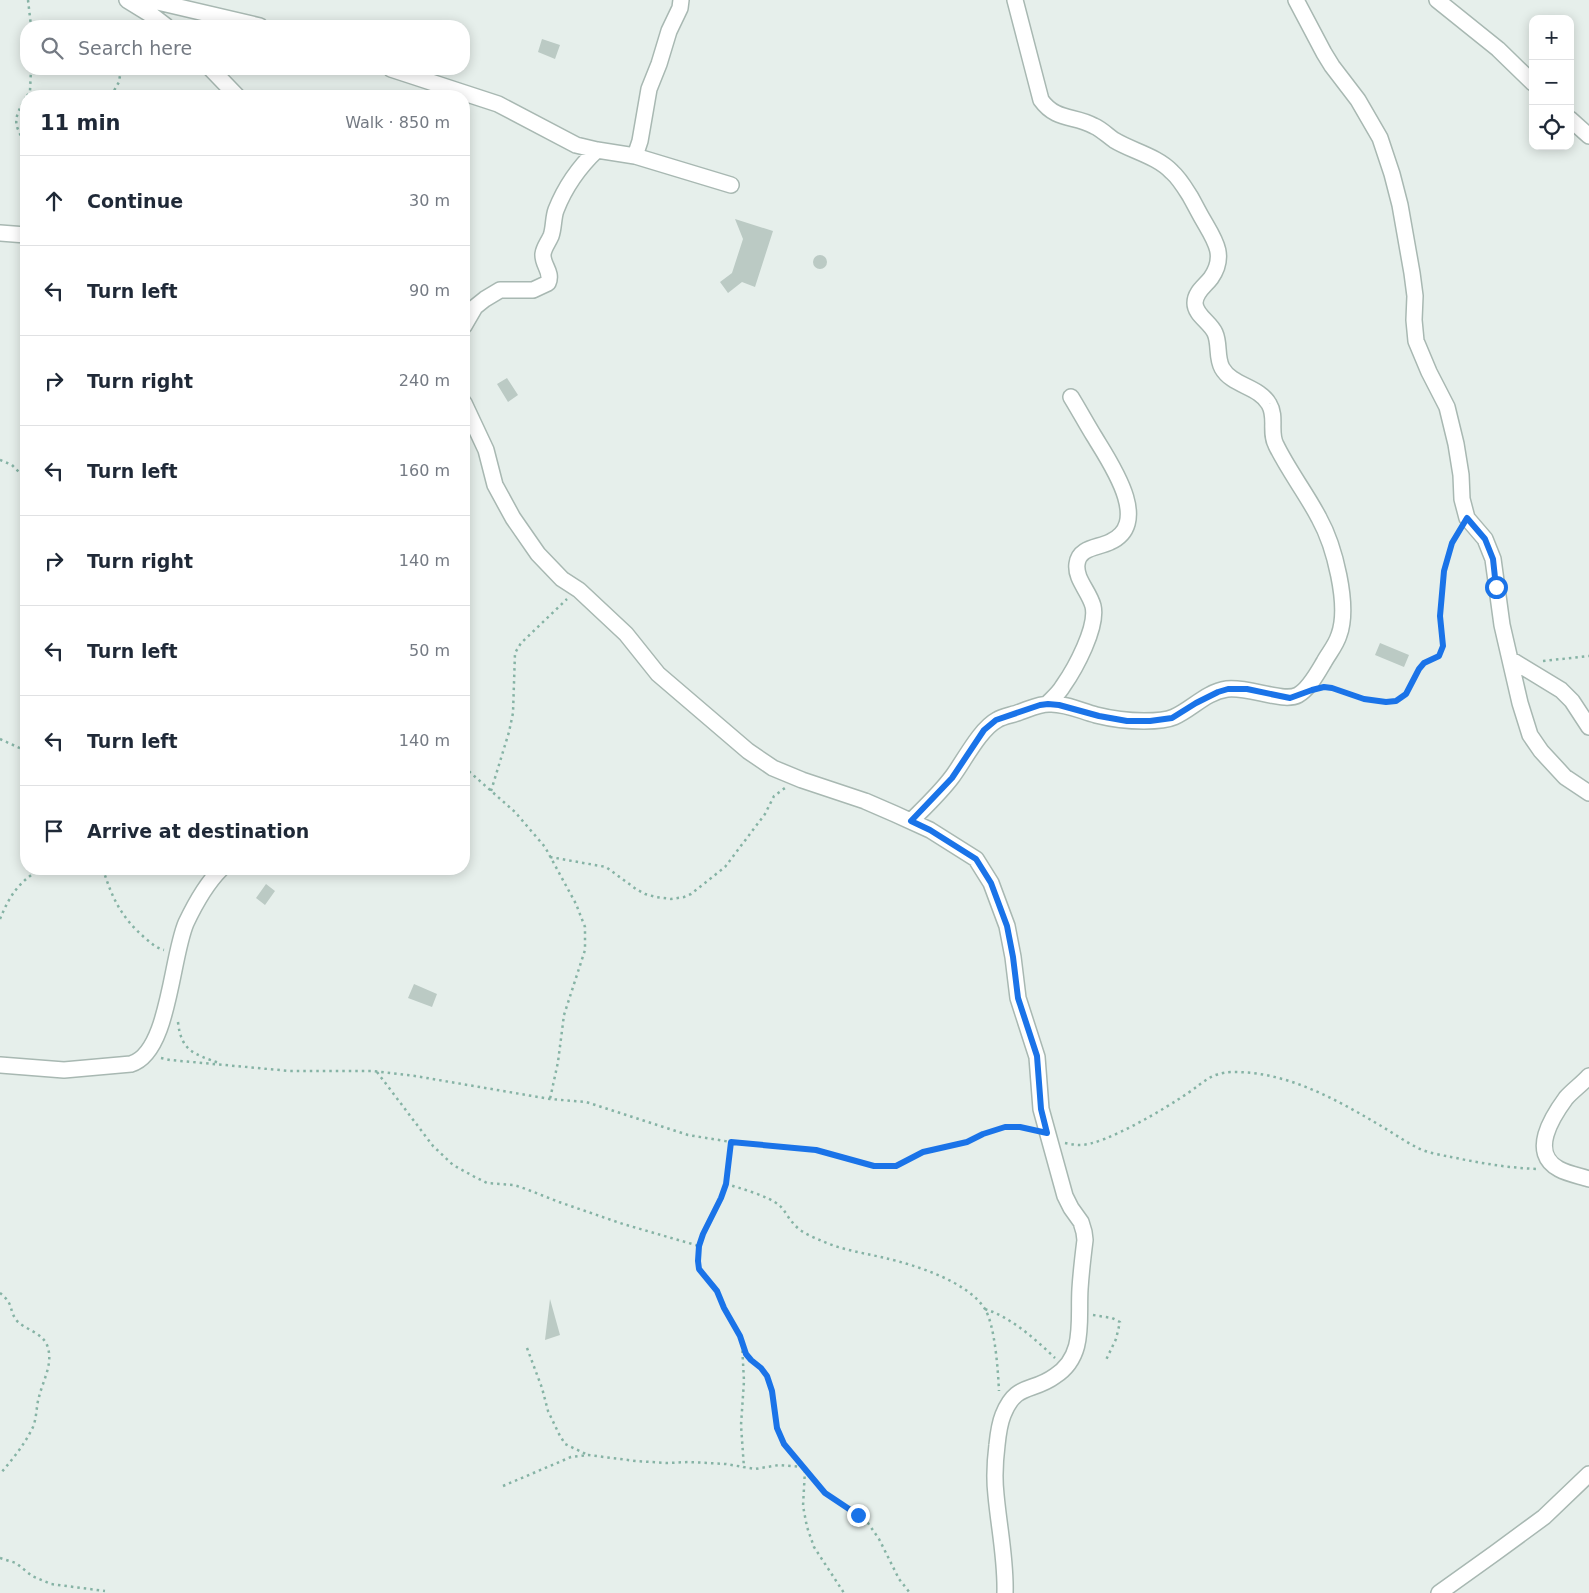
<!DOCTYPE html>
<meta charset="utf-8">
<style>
:root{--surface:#fff;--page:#f6f6f7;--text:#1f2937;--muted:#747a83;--line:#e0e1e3}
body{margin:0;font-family:"DejaVu Sans",sans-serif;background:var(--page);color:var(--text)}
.controls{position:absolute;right:15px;top:15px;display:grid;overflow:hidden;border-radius:10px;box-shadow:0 2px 12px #0003}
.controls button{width:45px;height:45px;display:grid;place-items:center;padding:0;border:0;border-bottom:1px solid var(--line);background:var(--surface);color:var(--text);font:25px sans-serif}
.stop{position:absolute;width:15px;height:15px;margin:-11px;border:4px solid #1a73e8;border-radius:50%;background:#fff}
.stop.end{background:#1a73e8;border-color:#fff;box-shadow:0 1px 5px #0008}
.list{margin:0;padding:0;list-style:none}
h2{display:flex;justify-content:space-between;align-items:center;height:65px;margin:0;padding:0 20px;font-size:21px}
h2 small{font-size:16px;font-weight:400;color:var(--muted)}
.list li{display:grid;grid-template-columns:32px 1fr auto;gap:15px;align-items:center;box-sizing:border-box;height:90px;padding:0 20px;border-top:1px solid var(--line)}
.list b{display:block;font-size:19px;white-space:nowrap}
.list em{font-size:16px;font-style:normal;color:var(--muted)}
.icon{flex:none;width:28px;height:28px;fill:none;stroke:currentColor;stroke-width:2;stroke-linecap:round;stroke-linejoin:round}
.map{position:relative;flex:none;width:1589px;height:1593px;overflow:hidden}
.search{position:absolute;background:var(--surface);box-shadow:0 2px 12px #0003;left:20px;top:20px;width:450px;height:55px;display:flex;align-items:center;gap:12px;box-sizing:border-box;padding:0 18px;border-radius:20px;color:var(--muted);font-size:19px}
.panel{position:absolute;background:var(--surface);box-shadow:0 2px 12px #0003;left:20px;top:90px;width:450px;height:785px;border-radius:20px}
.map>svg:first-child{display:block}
</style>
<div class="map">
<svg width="1589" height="1593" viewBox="0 0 1589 1593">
<rect width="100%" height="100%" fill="#e6efeb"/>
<!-- building -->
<path fill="#bbcac4" d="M542,39l18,6 -5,14 -17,-7z
M735,219l38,12 -18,56 -13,-5 -14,11 -8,-11 12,-9 11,-34z
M813 262a7 7 0 1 1 14 0a7 7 0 1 1-14 0Z
M507,378l11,17 -10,7 -11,-18z
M1380,643l29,12 -5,12 -29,-12z
M266,884l9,7 -10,14 -9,-7z
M414,984l23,10 -5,13 -24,-9z
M550,1299l10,36 -15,5z"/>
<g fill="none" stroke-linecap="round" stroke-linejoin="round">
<!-- minor casing -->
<g stroke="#a8b8b2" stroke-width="18">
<path id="minor" d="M127,0l26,16 13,10
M149,0l111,26
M1296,0l28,53 8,13 26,34 22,38 12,36 8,31 12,68 3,23 -1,24 2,21 13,31 18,35 9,37 5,31 1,24 5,19 18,21 8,20 9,66 18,78 10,32 11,16 24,26 24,16
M1437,0l61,49 35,34
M211,69l26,27
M391,69l107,35 78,41 21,5 38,6 96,29
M1570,119l19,17
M635,156l5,-15 9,-52 10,-25 10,-33 11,-23 1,-8
M0,233l26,2
M464,326l11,-19 10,-8 15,-9h33l15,-7c5,-11 -6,-18 -5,-29 1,-7 5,-11 8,-18 3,-8 2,-18 5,-26 9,-23 23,-43 41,-60
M464,403l22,47 9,35 18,33 25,36 24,25 17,11 47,44 32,40 90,77 25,17 29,12 63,21 30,13 35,16 46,29 15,24 16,43 6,31 5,41 19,59 4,52 24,87 6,12 10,14 3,10 1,8c-2,16 -4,33 -5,49 -2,32 6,67 -25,87 -23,17 -39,6 -52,39 -4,10 -5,20 -6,30 -2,16 -3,33 -1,50 3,33 10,65 9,98
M1510,659l51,31 11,11 17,26
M1048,703c5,-5 11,-10 15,-17 12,-17 35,-59 30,-80 -4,-15 -18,-27 -16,-42 2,-17 21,-16 33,-22 43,-19 -1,-81 -16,-106 -8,-13 -15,-26 -23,-39
M911,821c14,-14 29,-28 41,-44 12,-16 28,-48 45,-57 6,-4 16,-5 23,-8 9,-3 19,-8 29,-8 16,-1 32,7 47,11 16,4 31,6 48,6 9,0 21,0 30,-4 18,-8 32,-25 53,-28 21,-3 56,14 71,6 11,-6 20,-23 26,-33 5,-9 12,-17 15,-27 11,-30 -5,-90 -20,-117 -13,-25 -31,-48 -43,-73 -7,-13 1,-28 -7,-41 -10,-18 -37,-18 -47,-36 -6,-11 -2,-24 -7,-35 -5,-11 -20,-18 -20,-30 0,-11 10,-17 16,-25 16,-23 3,-39 -9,-60 -4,-7 -8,-15 -12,-22 -5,-8 -11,-18 -18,-24 -15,-16 -40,-21 -58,-32 -7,-5 -13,-11 -20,-14 -20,-11 -38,-5 -53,-26l-26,-100
M0,1065l64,5 67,-6c38,-11 40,-106 55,-141 9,-19 20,-39 35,-54
M1589,1076c-7,8 -16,14 -23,22 -14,19 -37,55 -7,71 9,5 21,7 30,10
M1439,1593l56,-40 49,-36 45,-43"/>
</g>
<!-- path -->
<path stroke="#86b3a5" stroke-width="2.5" stroke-dasharray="2.5 4" stroke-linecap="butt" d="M28,0l3,26
M27,96l3,-5 1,-22
M111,96l8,-14 2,-13
M26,97c-12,22 -14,25 0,47
M0,460l12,5 14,14
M1543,661l46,-5
M1326,687c7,1 12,3 18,5 15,6 33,12 49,9 17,-2 18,-23 27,-34 7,-9 22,-8 23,-22 1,-10 -3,-20 -3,-30 0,-30 5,-59 20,-85
M0,739l26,12
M464,767l51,45 30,35 31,57 9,23v23l-21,65 -6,47 -8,37
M491,791l18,-59 4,-19 2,-60 6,-10 46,-44
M550,857l56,10 30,22 9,5 11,3 15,2 13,-2 7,-3 34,-27 40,-53 9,-18 11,-8
M103,869c9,29 18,48 42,69 6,5 11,10 19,12
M0,919c10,-24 18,-36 40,-50
M178,1022c3,29 16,32 41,41
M161,1058l9,2 120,11h83l42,5 135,23 36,3 102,33 37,6 91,9 58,16h22l27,-14 44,-10 16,-8 22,-7h15l10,2
M377,1072l56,74 20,19 20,11 14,7 27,2 12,4 33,13 64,22 76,22
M731,1142l-5,42 -5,14 -18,36 -4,12 -1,15 1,8 18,22 10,24 13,21 6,19 5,5 10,8 6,8 5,15 5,37 7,16 26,32 15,17 43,30 11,16 20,40 11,14
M1065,1143c5,1 10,2 15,2 25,0 86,-37 108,-52 16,-11 23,-20 43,-21 53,-1 101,25 145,51 14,8 28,18 42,25 10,5 23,7 33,9 29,6 57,11 87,12
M726,1184c14,4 42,12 53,21 6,5 9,13 14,18 7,9 19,14 29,18 20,9 42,12 63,17 30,7 82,23 100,51 10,17 13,61 14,82
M0,1293c4,3 8,7 10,12 2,6 3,12 8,17 9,8 24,11 29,23 7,18 -4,35 -8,52 -3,10 -2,20 -6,30 -8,17 -21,33 -33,47
M985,1309c27,9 49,29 70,49
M1093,1315l19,3 8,4 -4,17 -11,23
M742,1344l2,37 -3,44 3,43
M527,1348l15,40 6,23 11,23 6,10 21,10
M805,1470l-2,36 4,21 7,20 30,46
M503,1486l68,-29 17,-2 48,6 31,2 22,-1 37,2 29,5 24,-4 24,2
M0,1558l16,5 16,13 19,8 54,7"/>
<!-- minor -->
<use href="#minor" stroke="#fff" stroke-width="15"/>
</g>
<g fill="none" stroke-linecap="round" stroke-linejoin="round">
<!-- route -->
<path stroke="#1a73e8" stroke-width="6" d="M858,1515l-33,-22 -41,-49 -7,-16 -5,-37 -5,-15 -6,-8 -10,-8 -5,-6 -6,-18 -16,-28 -7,-17 -18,-22 -1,-8 1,-15 4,-12 18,-36 5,-14 5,-42 85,8 58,16h22l27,-14 44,-10 16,-8 22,-7h15l27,6 -6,-24 -4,-53 -19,-58 -5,-41 -6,-31 -16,-43 -15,-24 -46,-29 -19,-9 41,-43 32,-48 12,-10 44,-15 8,-1 11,1 40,11 28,5h23l22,-3 24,-15 22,-11 10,-3h19l43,9 22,-8 12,-3 8,1 32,11 22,3 10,-1 10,-7 13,-25 5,-6 15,-7 4,-10 -3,-30 4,-45 8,-28 15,-25 18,21 8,20 3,28"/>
</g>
</svg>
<div class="controls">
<button>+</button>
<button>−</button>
<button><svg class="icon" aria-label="locate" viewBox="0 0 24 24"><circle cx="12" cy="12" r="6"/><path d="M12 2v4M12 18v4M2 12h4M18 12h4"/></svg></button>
</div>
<div class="stop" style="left:1496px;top:587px"></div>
<div class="stop end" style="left:858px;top:1515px"></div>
<div class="search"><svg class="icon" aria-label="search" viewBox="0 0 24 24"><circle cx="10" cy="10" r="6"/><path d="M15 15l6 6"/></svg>Search here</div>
<section class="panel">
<h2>11 min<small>Walk · 850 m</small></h2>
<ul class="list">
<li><svg class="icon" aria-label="ahead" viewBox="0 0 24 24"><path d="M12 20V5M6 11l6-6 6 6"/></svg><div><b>Continue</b></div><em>30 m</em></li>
<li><svg class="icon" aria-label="left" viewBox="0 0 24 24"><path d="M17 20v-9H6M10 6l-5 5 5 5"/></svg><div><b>Turn left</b></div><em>90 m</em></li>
<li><svg class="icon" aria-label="right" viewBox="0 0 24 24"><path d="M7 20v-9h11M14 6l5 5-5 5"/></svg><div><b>Turn right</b></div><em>240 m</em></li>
<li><svg class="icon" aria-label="left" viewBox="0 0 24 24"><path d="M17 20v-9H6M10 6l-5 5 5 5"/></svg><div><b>Turn left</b></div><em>160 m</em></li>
<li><svg class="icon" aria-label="right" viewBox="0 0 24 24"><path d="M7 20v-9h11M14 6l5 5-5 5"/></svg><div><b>Turn right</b></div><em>140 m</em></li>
<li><svg class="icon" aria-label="left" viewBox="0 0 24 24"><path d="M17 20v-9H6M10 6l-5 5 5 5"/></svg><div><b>Turn left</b></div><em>50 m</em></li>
<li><svg class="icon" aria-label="left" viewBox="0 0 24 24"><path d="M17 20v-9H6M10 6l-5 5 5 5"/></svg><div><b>Turn left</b></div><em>140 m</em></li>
<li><svg class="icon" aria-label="arrive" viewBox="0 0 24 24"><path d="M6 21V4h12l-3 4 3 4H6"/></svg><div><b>Arrive at destination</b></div></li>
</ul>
</section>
</div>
